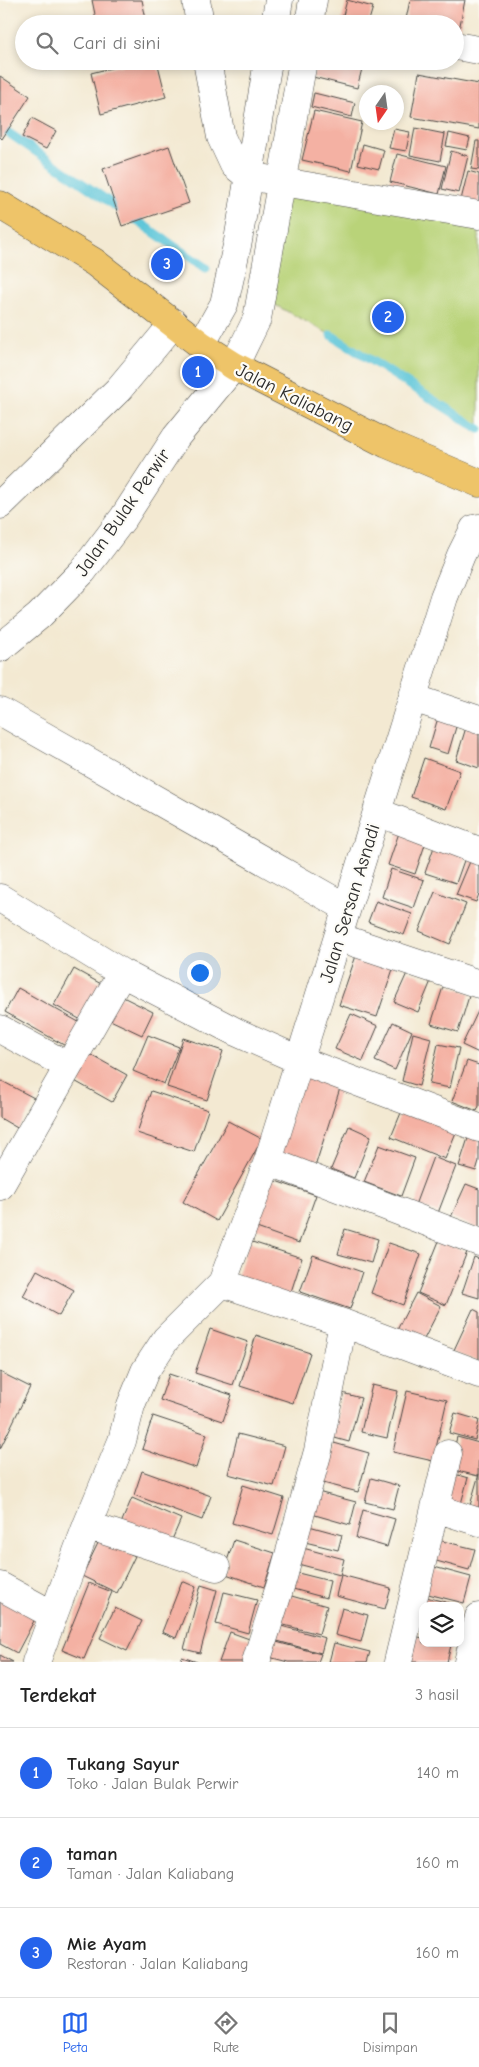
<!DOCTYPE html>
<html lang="id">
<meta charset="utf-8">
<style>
:root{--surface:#fff;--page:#f2f2f2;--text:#222;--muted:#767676;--line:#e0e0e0;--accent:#2563eb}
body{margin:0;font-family:"Comic Neue",sans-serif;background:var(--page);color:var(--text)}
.controls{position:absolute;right:15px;bottom:15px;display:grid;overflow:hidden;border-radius:10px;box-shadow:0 2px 8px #0003}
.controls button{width:45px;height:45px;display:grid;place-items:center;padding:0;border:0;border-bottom:1px solid var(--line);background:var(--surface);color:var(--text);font:25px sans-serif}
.compass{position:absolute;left:359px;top:85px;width:45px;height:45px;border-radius:50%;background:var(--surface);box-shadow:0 2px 8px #0003;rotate:193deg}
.you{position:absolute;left:199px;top:972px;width:18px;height:18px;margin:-12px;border:4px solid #fff;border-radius:50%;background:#1a73e8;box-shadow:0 0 0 8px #1a73e833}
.badge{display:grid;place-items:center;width:32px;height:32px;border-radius:50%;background:var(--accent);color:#fff;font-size:16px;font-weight:700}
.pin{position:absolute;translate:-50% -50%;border:2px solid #fff;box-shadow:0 1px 5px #0006}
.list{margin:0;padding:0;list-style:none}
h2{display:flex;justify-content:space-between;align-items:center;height:65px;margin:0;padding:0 20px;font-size:21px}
h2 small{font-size:16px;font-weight:400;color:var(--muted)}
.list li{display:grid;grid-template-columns:32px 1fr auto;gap:15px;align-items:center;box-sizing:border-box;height:90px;padding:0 20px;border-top:1px solid var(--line)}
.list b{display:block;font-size:19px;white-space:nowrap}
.list p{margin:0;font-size:16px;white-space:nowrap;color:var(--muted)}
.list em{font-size:16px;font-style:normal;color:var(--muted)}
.icon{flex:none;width:28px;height:28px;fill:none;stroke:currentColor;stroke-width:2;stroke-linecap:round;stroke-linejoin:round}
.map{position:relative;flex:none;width:479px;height:1662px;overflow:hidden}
.search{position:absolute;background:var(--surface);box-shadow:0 2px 8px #0003;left:15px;right:15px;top:15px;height:55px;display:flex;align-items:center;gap:12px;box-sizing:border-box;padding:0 18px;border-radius:28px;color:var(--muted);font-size:19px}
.sheet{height:335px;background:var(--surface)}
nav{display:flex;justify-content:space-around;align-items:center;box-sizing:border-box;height:70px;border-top:1px solid var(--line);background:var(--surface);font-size:14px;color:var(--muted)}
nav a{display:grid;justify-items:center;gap:2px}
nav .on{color:var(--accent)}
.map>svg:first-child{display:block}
</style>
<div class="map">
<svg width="479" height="1662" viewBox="0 0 479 1662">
<rect width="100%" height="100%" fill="#fdfcf7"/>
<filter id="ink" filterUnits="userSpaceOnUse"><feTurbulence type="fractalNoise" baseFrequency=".02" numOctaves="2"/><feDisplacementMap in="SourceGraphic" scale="10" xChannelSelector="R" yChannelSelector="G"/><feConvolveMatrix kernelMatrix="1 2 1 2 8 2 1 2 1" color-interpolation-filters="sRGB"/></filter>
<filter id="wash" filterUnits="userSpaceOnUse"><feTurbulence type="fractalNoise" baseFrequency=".0096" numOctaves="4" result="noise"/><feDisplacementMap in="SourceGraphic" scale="20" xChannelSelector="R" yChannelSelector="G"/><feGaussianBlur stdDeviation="1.12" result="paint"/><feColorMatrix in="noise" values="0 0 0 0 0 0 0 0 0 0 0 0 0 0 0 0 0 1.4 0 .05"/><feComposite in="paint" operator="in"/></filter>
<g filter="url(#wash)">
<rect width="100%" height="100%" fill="#f3e9d2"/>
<!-- green -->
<path fill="#b9d379" stroke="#727f52" d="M281,183l198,32v214l-148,-94 -67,-36z"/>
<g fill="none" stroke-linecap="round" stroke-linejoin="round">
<!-- stream -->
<path stroke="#5cc5d8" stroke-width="9" d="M0,127l206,141
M331,335l148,94"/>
</g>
<g id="blocks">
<!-- building -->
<path fill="#f4b1a3" d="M92,0h50l5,24h-50z
M347,0l26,7 -5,17 -27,-1z
M410,0h55l-8,40 -2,-1v-15h-50z
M138,61h19l9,36 -65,17 -10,-41z
M317,61h47l-7,27 -44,-11z
M419,73l60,11v45l-68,-12z
M0,76l30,20 -28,43 -2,-2z
M314,93l41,10 -3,14 -41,-10z
M314,111l48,11 -11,49 -49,-11z
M32,118l24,13 -10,18 -24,-12z
M415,128l30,6 -5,27 -30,-6z
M394,129l16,3 -4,19 -17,-3z
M449,133l21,5 -3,12 -21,-4z
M476,141h3v29l-8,-1z
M363,144l21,6 -5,19 -21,-5z
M169,146l20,57 -67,23 -19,-57z
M451,151l17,5 -9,37 -17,-4z
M397,154l49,12 -7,28 -49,-12z
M468,171l11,3v32l-19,-2z
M440,711l19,6 -11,37 -19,-6z
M468,721l11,4v43l-23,-8z
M424,758l36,13 -14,38 -35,-12z
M402,824l27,9 -14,41 -27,-9z
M436,841l31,11 -11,31 -31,-10z
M474,852l5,2v40l-3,8 -20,-7z
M391,869l33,11 -10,28 -32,-11z
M435,892l31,12 -16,40 -31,-13z
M376,901l36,13 -8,21 -36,-13z
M358,950l37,13 -18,54 -38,-12z
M74,969l29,16 -20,36 -29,-16z
M408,971l23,10 -13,31 -24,-10z
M444,984l26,9 -12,39 -27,-8z
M18,988l66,37 -13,24 -66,-37z
M117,994l36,18 -11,23 -36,-17z
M479,1009v44l-17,-8z
M351,1014l27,12 -15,35 -28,-12z
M393,1022l19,9 -17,39 -20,-9z
M413,1033l18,5 -12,48 -17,-5z
M148,1035l31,12 -15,37 -31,-13z
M183,1038l40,13 -16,49 -40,-13z
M438,1044l21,4 -9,40 -21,-4z
M86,1052l41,23 -15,27 -41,-23z
M467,1061l12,4v41l-2,5 -25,-10z
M306,1070l36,12 -28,88 -39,-9z
M0,1080l36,19 -17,30 -19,-11z
M151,1091l57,19 -14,42 -57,-19z
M403,1108l54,22 -12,29 -54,-22z
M228,1121l34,18 -45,82 -34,-19z
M349,1126l22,10 -17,42 -23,-9z
M470,1132l9,3v26l-3,10 -17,-5z
M379,1145l36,13 -14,38 -37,-14z
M433,1157l23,9 -18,47 -23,-8z
M267,1178l49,17 -17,48 -48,-17z
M466,1184l13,5v40l-28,-12z
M345,1229l33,10 -7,24 -33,-9z
M249,1241l53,17 -13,40 -53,-18z
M439,1241l28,11 -21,53 -28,-12z
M389,1243l32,11 -18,51 -32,-12z
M313,1255l49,17 -12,37 -50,-17z
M474,1257l5,2v39l-17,-5z
M37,1270l37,20 -15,26 -36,-20z
M416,1293l25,13 -19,37 -25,-13z
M473,1309l6,3v50l-26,-10z
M210,1329l38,13 -15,43 -38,-12z
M256,1335l54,18 -17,50 -53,-17z
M0,1372l30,15 -30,62z
M169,1374l63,21 -9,26 -63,-21z
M372,1385l26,6 -11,47 -26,-6z
M407,1391l40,9 -14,61 -40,-9z
M342,1393l19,5 -12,44 -18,-5z
M455,1413l24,7 -4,20 -26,-7z
M153,1416l54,18 -11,34 -54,-19z
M238,1434l47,12 -11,40 -46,-12z
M457,1437l22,6 -1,33 -29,-7z
M334,1443l35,10 -11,39 -35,-9z
M142,1471l69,25 -9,24 -68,-25z
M448,1472l20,6 -9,33 -20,-5z
M479,1474v45l-12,-3z
M371,1478l28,8 -6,23 -28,-7z
M243,1485l41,13 -11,37 -41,-12z
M314,1491l42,11 -6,23 -42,-12z
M132,1498l49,21 -13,30 -49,-21z
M363,1510l32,9 -8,28 -31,-9z
M309,1526l33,9 -4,15 -33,-8z
M100,1539l35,17 -18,37 -35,-17z
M434,1539l41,10 -6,21 -40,-11z
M234,1540l41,13 -11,34 -41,-14z
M303,1548l41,11 -4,16 -42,-11z
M423,1564l48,13 -7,26 -48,-12z
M298,1573l32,8 -4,17 -33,-9z
M341,1575l50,13 -6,21 -49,-13z
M182,1581l14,6 -20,51 -14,-6z
M89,1583l23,9 -28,67 -22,-9z
M201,1585l16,5 -17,63 -16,-4z
M224,1592l33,8 -9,33 -32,-9z
M288,1595l39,11 -8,28 -39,-10z
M0,1596l37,19 -20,38 -17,-9z
M422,1596l35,9v1h-34v18l-8,-2z
M115,1608l27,13 -15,30 -27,-13z
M342,1608l26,7 -7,27 -26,-7z
M274,1624l51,14 -4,15 -51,-14z
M230,1632l22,8 -8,22h-25z
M410,1635l13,3v5h20l8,2 -4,17h-39z
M269,1640l52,14 -3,8h-30l-23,-6z
M334,1643l36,9 -3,10h-38z
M0,1655l13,7h-13z
M182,1657l15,5h-17z"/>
</g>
</g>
<g filter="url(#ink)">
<use href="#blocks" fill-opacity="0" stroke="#494844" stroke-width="1"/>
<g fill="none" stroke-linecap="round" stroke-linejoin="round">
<!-- street casing -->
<g stroke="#494844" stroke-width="29">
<path id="street" d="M196,0l4,24
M275,24l4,-24
M309,24l4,-24
M455,46l24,4
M207,61l14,76 13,28 14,11 231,39
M201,345l23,-41 14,-63 30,-180
M0,505l118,-115 56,-67
M0,648l39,-32 44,-45 41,-54 52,-80 58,-71 23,-47 46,-258
M413,698l66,22
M0,711l347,197
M377,812l102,39
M0,898l122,75 -122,213
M338,937l141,47
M122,973l114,59 63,28 180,68
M0,1029l68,37
M268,1161l211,81
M222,1283l121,40 136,51
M435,1508l44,14
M87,1525l129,42
M0,1586l53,29
M36,1662l51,-137 35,-84 9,-36 14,-34 21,-32 56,-56 46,-122 176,-564 17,-42 13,-26 5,-1
M256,1662l27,-85 35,-126 25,-128
M398,1662l50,-208
M468,1662l11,-45"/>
</g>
<!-- primary casing -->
<g stroke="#494844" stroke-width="29">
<path id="primary" d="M0,205l94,57 107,83 33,21 153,78 92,39"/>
</g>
<!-- street -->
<use href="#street" stroke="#fff" stroke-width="28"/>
<!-- primary -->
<use href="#primary" stroke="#eec469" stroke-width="28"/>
</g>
</g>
<g text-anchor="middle" stroke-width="4.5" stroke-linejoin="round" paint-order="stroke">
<!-- street labels -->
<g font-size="19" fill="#2b2b2b" stroke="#fdfcf7">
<text transform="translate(295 397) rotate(27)" y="7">Jalan Kaliabang</text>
<text transform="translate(122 512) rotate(-55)" y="7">Jalan Bulak Perwir</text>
<text transform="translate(349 903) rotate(-73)" y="7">Jalan Sersan Asnadi</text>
</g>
</g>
</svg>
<div class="controls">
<button><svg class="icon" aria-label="layers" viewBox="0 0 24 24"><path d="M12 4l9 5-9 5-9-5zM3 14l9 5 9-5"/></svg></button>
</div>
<svg class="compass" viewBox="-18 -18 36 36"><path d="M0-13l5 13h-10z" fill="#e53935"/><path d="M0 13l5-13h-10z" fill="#767676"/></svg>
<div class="you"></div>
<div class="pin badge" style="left:198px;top:372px">1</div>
<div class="pin badge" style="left:388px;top:317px">2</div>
<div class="pin badge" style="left:167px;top:264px">3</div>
<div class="search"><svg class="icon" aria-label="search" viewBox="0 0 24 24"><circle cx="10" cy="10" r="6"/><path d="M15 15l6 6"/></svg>Cari di sini</div>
</div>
<section class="sheet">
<h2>Terdekat<small>3 hasil</small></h2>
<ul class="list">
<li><span class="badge">1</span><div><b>Tukang Sayur</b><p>Toko · Jalan Bulak Perwir</p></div><em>140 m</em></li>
<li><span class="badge">2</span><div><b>taman</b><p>Taman · Jalan Kaliabang</p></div><em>160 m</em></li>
<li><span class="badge">3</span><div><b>Mie Ayam</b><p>Restoran · Jalan Kaliabang</p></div><em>160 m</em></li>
</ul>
</section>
<nav>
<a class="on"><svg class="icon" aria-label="map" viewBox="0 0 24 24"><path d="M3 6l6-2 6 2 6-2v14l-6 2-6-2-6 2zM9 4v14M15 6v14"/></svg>Peta</a>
<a><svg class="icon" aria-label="directions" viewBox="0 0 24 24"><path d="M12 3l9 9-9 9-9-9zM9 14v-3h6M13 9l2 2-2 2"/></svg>Rute</a>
<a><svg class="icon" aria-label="saved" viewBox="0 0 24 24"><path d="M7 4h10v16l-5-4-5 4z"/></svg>Disimpan</a>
</nav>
